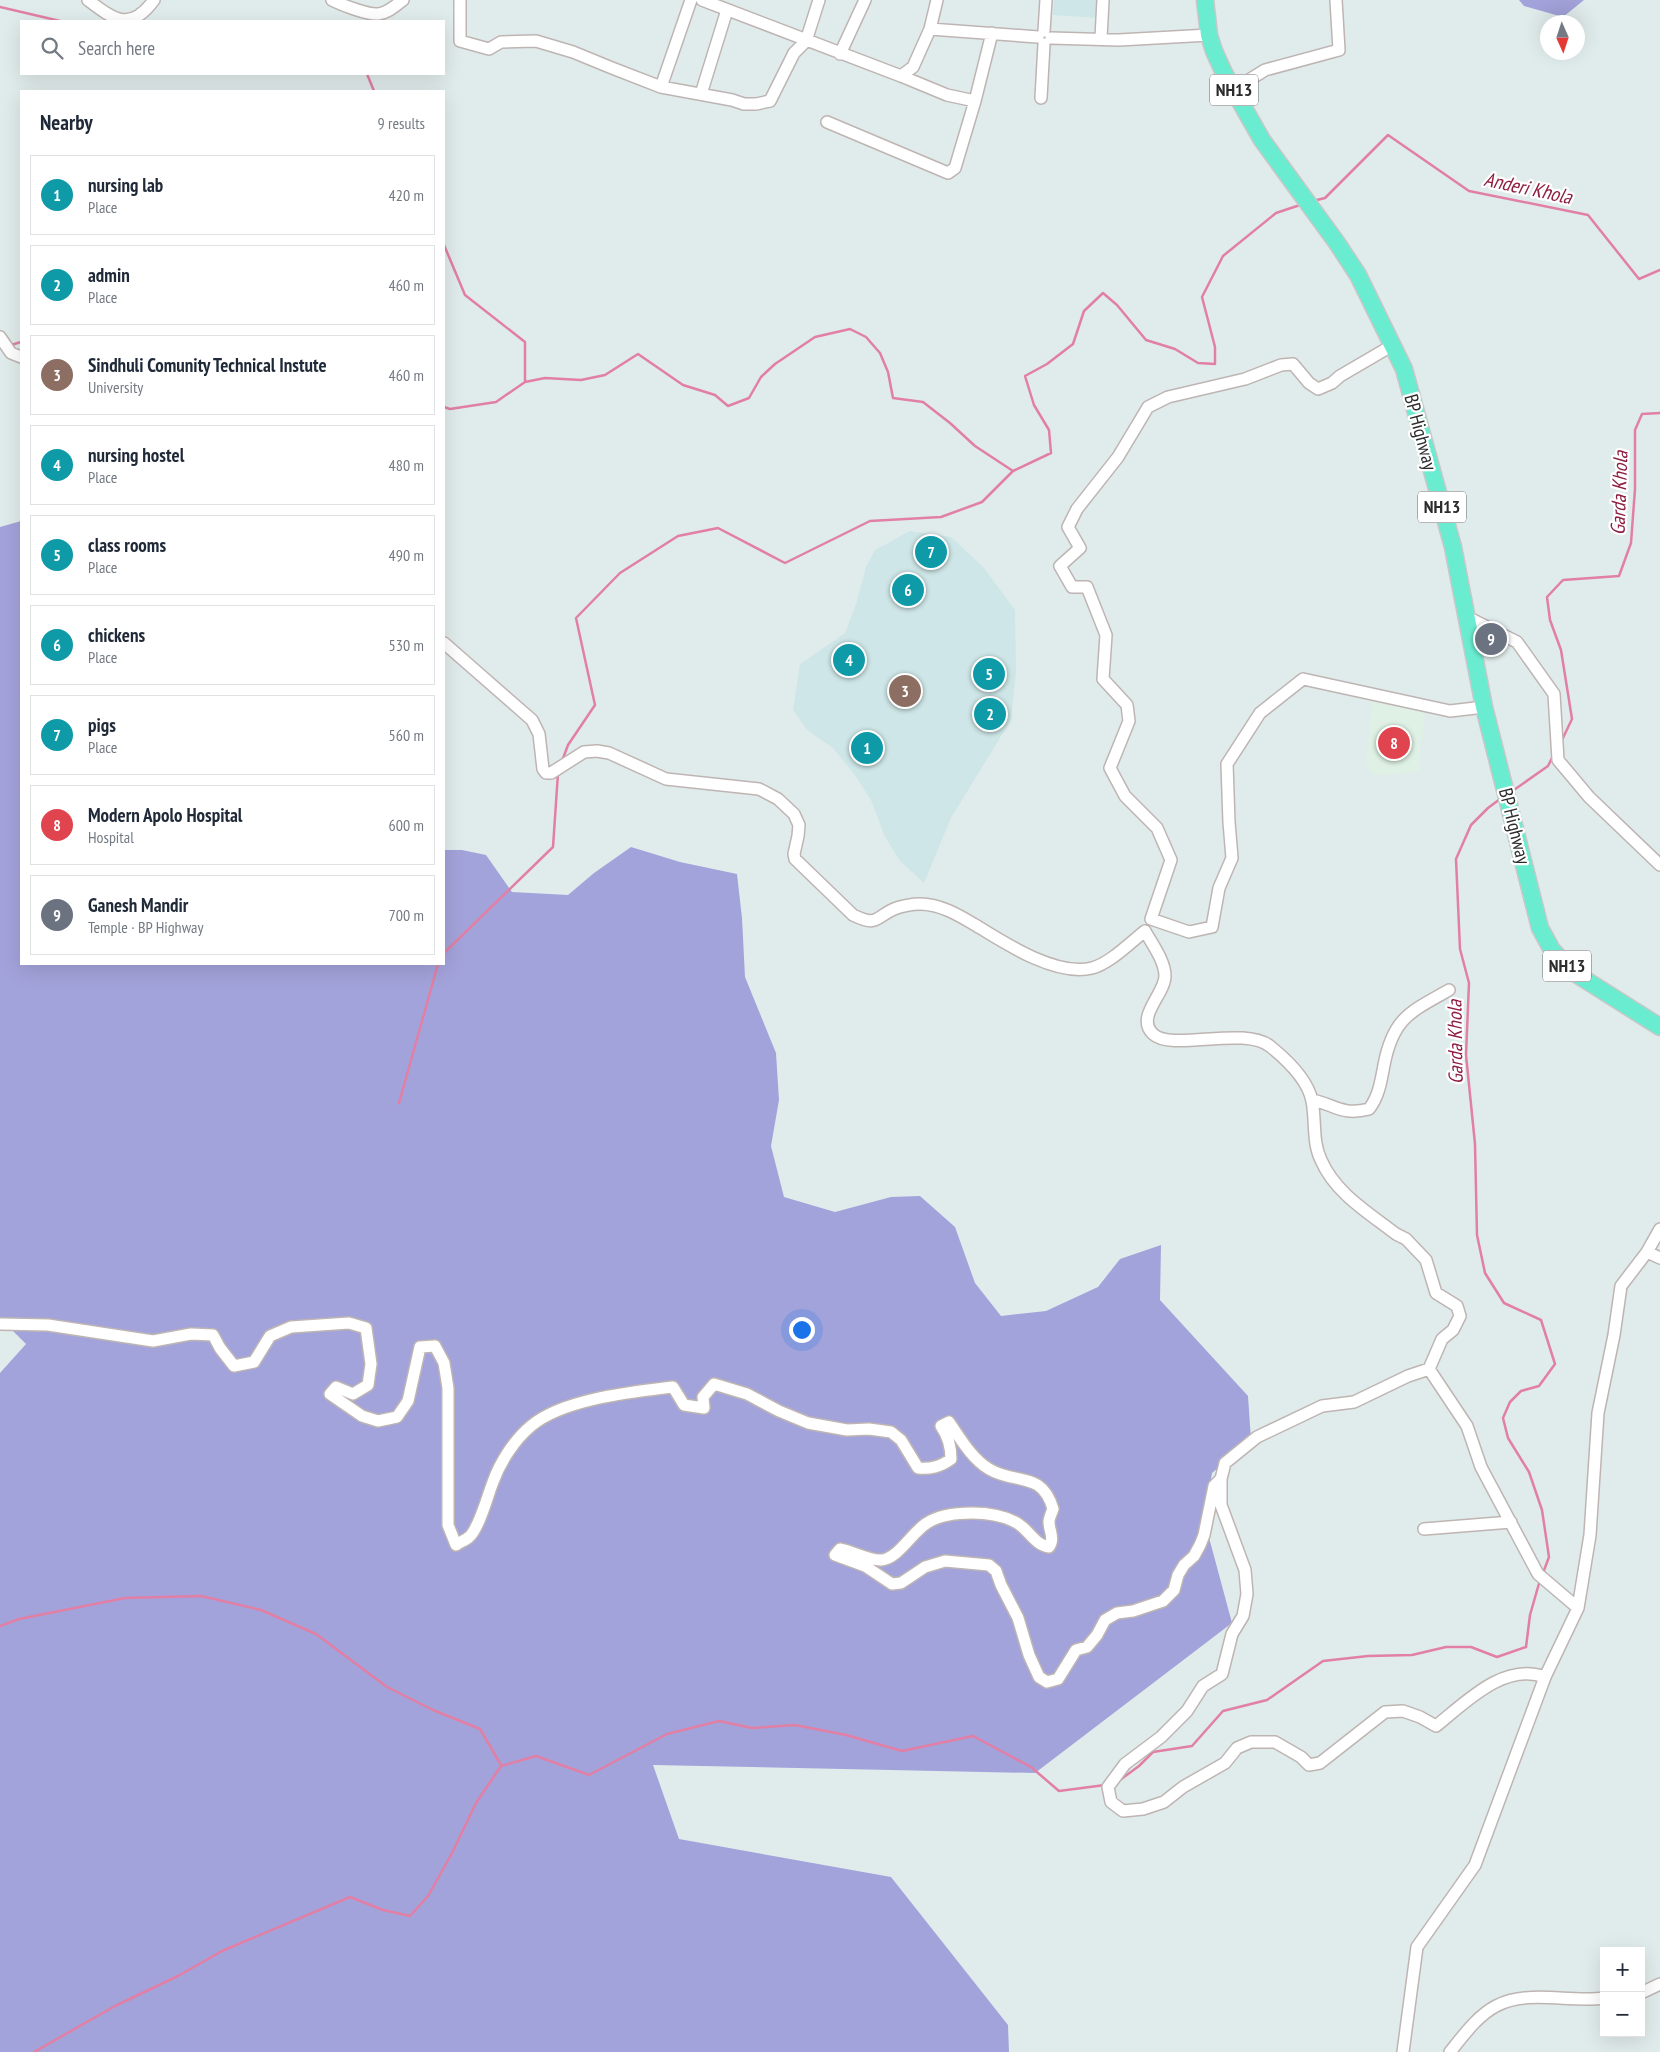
<!DOCTYPE html>
<meta charset="utf-8">
<style>
:root{--surface:#fff;--page:#f6f6f7;--text:#1f2937;--muted:#747a83;--line:#e0e1e3;--accent:#e56b53}
body{margin:0;font-family:"PT Sans Narrow",sans-serif;background:var(--page);color:var(--text)}
.controls{position:absolute;right:15px;bottom:15px;display:grid;overflow:hidden;border-radius:0px;box-shadow:0 5px 20px #0002}
.controls button{width:45px;height:45px;display:grid;place-items:center;padding:0;border:0;border-bottom:1px solid var(--line);background:var(--surface);color:var(--text);font:25px sans-serif}
.compass{position:absolute;left:1540px;top:15px;width:45px;height:45px;border-radius:50%;background:var(--surface);box-shadow:0 5px 20px #0002;rotate:177deg}
.you{position:absolute;left:801px;top:1329px;width:18px;height:18px;margin:-12px;border:4px solid #fff;border-radius:50%;background:#1a73e8;box-shadow:0 0 0 8px #1a73e833}
.badge{display:grid;place-items:center;width:32px;height:32px;border-radius:50%;background:var(--accent);color:#fff;font-size:16px;font-weight:700}
.pin{position:absolute;translate:-50% -50%;border:2px solid #fff;box-shadow:0 1px 5px #0006}
.list{margin:0;padding:0;list-style:none}
h2{display:flex;justify-content:space-between;align-items:center;height:65px;margin:0;padding:0 20px;font-size:21px}
h2 small{font-size:16px;font-weight:400;color:var(--muted)}
.list li{display:grid;grid-template-columns:32px 1fr auto;gap:15px;align-items:center;box-sizing:border-box;height:80px;margin:0 10px 10px;padding:0 10px;border:1px solid var(--line);border-radius:0px}
.list b{display:block;font-size:19px;white-space:nowrap}
.list p{margin:0;font-size:16px;white-space:nowrap;color:var(--muted)}
.list em{font-size:16px;font-style:normal;color:var(--muted)}
.icon{flex:none;width:28px;height:28px;fill:none;stroke:currentColor;stroke-width:2;stroke-linecap:round;stroke-linejoin:round}
.map{position:relative;flex:none;width:1660px;height:2052px;overflow:hidden}
.search{position:absolute;background:var(--surface);box-shadow:0 5px 20px #0002;left:20px;top:20px;width:425px;height:55px;display:flex;align-items:center;gap:12px;box-sizing:border-box;padding:0 18px;border-radius:0px;color:var(--muted);font-size:19px}
.panel{position:absolute;background:var(--surface);box-shadow:0 5px 20px #0002;left:20px;top:90px;width:425px;height:875px;border-radius:0px}
.map>svg:first-child{display:block}
</style>
<div class="map">
<svg width="1660" height="2052" viewBox="0 0 1660 2052">
<rect width="100%" height="100%" fill="#e0eceb"/>
<!-- education -->
<path fill="#cee6e7" d="M1054,0h44l-1,18 -44,-3z
M910,531l41,6 33,31 31,42 1,62 -5,48 -60,98 -27,65 -24,-22 -15,-24 -14,-37 -17,-26 -21,-26 -26,-18 -14,-20 7,-46 45,-31 12,-32 9,-34 9,-17z"/>
<!-- medical -->
<path fill="#def1e4" d="M1372,702l52,10 -1,27h-3v33l-46,3 -8,-12z"/>
<!-- green -->
<path fill="#a3a3db" d="M1519,0h65l-21,17 -39,-11z
M21,521v443h423v-114h18l24,5 26,37 56,3 26,-22 37,-26 49,15 57,12 5,44 3,59 31,76 3,47 -8,46 13,51 51,15 56,-15 29,-1 35,31 20,56 26,33 45,-5 52,-24 22,-28 41,-14 -1,55 88,96 3,44 -39,33 -8,46 28,104 -197,150 -382,-8 26,74 212,38 117,148 1,27h-1009v-679l26,-29 -26,-26v-791z"/>
<g fill="none" stroke-linecap="round" stroke-linejoin="round">
<!-- stream -->
<path stroke="#e17fa5" stroke-width="2.5" d="M0,7l60,14
M367,74l7,17
M1313,201l12,-3 63,-63 81,56 119,24 51,64 21,-9
M444,245l21,50 60,47v40l20,-4 36,2 24,-5 33,-21 45,31 32,10 13,11 21,-8 12,-21 14,-13 40,-27 35,-8 16,8 14,16 8,19 5,26 30,4 27,21 25,23 38,25
M11,345l10,-3
M444,407l6,2 46,-7 29,-20
M1562,740l10,-21 -11,-69 -11,-30 -3,-23 16,-17 56,-4 12,-33 4,-54v-59l7,-16 18,-1
M562,761l6,-16 27,-40 -19,-87 44,-45 58,-37 40,-8 67,35 85,-42 71,-4 41,-15 31,-31 38,-18 -2,-23 -15,-25 -9,-29 22,-12 26,-20 11,-33 19,-18 14,12 29,35 29,9 23,14 17,1v-17l-13,-50 21,-41 53,-43 27,-9
M1511,792l37,-26 5,-10
M1500,799l-12,9 -17,17 -15,34 4,90 9,34 -3,72 9,89 2,91 8,38 19,30 37,17 14,44 -16,22 -18,5 -11,11 -7,16 5,20 21,34 13,38 7,47 -6,16
M444,953l109,-106 5,-74
M399,1103l39,-139
M0,1626l19,-7 106,-21 76,-2 60,14 55,24 71,53 46,23 47,19 21,36
M1120,1780l19,-14 14,-14 39,-6 31,-35 44,-11 56,-39 45,-5 44,-1 34,-8h25l26,10 29,-10 4,-32 10,-35
M34,2052l81,-46 63,-30 44,-25 128,-54 33,13 27,6 18,-20 24,-43 24,-50 25,-37 35,-10 53,19 78,-41 52,-13 33,7 43,-3 51,10 56,16 71,-15 58,31 28,24 46,-6"/>
<!-- minor casing -->
<g stroke="#beb5b3" stroke-width="14">
<path id="minor" d="M88,0c25,19 42,33 66,0
M332,0c10,5 36,15 46,14 10,-1 18,-9 25,-14
M460,0v41l29,8 12,-7 35,-1 37,11 39,16 49,19 71,13 12,4h12l14,-3 24,-48 12,-12 13,-41
M702,0l199,76 12,-9 17,-38 108,8
M930,29l7,-29
M1044,31l2,-31
M1051,38l68,2 90,-5
M1101,38l2,-38
M840,54l25,-54
M901,76l46,19 28,6
M661,87l30,-87
M1233,90l32,-20 74,-20 -3,-50
M701,94l26,-84
M1041,98l3,-54
M827,122l121,51 7,-5 20,-67 17,-68
M0,337l11,16 10,4
M1393,345l-53,31 -8,7 -14,6 -9,-6 -16,-19 -12,1 -36,14 -77,18 -20,10 -30,50 -41,52 -9,18 12,21 -20,18 12,21h15l19,48 -3,44 24,26 2,16 -19,47 15,28 32,32 14,32 -20,59 38,13 23,-5 7,-39 13,-30 -3,-36 -2,-58 33,-51 43,-34 147,32 34,-4
M1467,617l50,25 37,52 4,66 31,37 71,68
M444,643l88,77 7,14 4,35 3,4h5l33,-21 13,-1 12,2 57,26 93,10 19,10 16,15 5,11 -1,11 -4,18 1,5 58,56c25,12 21,3 41,-6 7,-3 19,-5 26,-5 21,0 40,12 57,22 29,18 80,51 115,42 17,-4 39,-26 53,-37 7,13 20,30 20,45 0,18 -30,41 -12,58 19,18 92,-9 118,13 16,13 37,33 41,54 4,19 0,41 9,59 14,33 48,53 75,74l10,5 20,21 10,33 21,13 3,10 -7,14 -11,9 -13,30 38,57 14,41 57,107 40,34 12,-73 8,-122 16,-78 7,-49 26,-34 13,6
M1312,1100c24,5 30,16 57,9 10,-13 12,-28 15,-44 9,-47 26,-53 65,-75
M1647,1252l13,-23
M0,1324l48,1 105,16 38,-7 22,1 7,13 14,18 20,-4 16,-26 21,-9 58,-4 17,5 5,36 -3,21 -15,9 -17,-7 -6,7 32,22 16,5 19,-4 11,-16 12,-54 15,-1 9,17 4,25v137l8,20c4,-3 10,-5 13,-8 10,-8 19,-43 24,-55 7,-20 22,-43 38,-56 32,-27 101,-34 142,-39l11,18 20,3 -1,-11 11,-13 33,10 32,17 29,12 39,7 22,-1 22,3 10,8 17,28c13,1 22,-1 33,-9 0,-12 -3,-23 -10,-33l8,-4c11,16 23,37 40,47 26,16 53,1 64,40 -1,3 -4,9 -4,13 0,9 6,16 0,25 -14,-2 -20,-17 -32,-24 -14,-8 -30,-10 -45,-10 -14,0 -33,2 -45,10 -15,9 -29,36 -46,37 -11,1 -29,-9 -41,-11l-5,6 30,11 27,18 9,-1 24,-16 20,-6 44,4 7,6 5,14 17,33 11,37 10,22 8,5 11,-3 18,-29 11,-3 10,-12 8,-15 12,-7 16,-2 30,-10 11,-11 4,-15 6,-10 10,-9 6,-11 4,-10 10,-49 7,-7
M1429,1369l-21,7 -54,26 -32,4 -65,31 -32,26 -4,16v26l24,65 2,24 -4,22 -11,18 -10,40 -19,12 -16,25 -26,26 -36,27 -17,23 3,15 12,9 20,-2 21,-7 19,-15 42,-24 12,-15 14,-6h24l26,15 8,8 11,-2 65,-51 18,-1 17,6 16,9c30,-24 68,-64 109,-49
M1424,1529l87,-7
M1641,1993l19,-9
M1403,2052l14,-105 58,-82 70,-188 33,-69
M1450,2052c13,-16 27,-36 46,-46 32,-17 74,-3 108,-8"/>
</g>
<!-- highway casing -->
<g stroke="#c8c8c8" stroke-width="19">
<path id="highway" d="M1205,0l4,35 5,16 10,22 38,67 75,103 21,32 46,94 49,178 31,160 56,221 12,22 21,22 87,55"/>
</g>
<!-- minor -->
<use href="#minor" stroke="#fff" stroke-width="11"/>
<!-- highway -->
<use href="#highway" stroke="#6aecd0" stroke-width="16"/>
</g>
<g text-anchor="middle" stroke-width="4.5" stroke-linejoin="round" paint-order="stroke">
<!-- shield labels -->
<g fill="#fff" stroke="#6b6b6b" stroke-width="1">
<rect x="1210" y="74.5" width="48" height="31" rx="4"/>
<rect x="1418" y="491.5" width="48" height="31" rx="4"/>
<rect x="1543" y="950.5" width="48" height="31" rx="4"/>
</g>
<g font-size="18" font-weight="bold" fill="#2c2c2c">
<text x="1234" y="96">NH13</text>
<text x="1442" y="513">NH13</text>
<text x="1567" y="972">NH13</text>
</g>
<!-- street labels -->
<g font-size="19" fill="#2c2c2c" stroke="#fff">
<text transform="translate(1421 432) rotate(75)" y="7">BP Highway</text>
<text transform="translate(1515 826) rotate(76)" y="7">BP Highway</text>
</g>
<!-- water labels -->
<g font-size="20" font-style="italic" fill="#8e1d40" stroke="#fff">
<text transform="translate(1528 188) rotate(12)" y="7">Anderi Khola</text>
<text transform="translate(1619 493) rotate(-88)" y="7">Garda Khola</text>
<text transform="translate(1455 1042) rotate(-91)" y="7">Garda Khola</text>
</g>
</g>
</svg>
<div class="controls">
<button>+</button>
<button>−</button>
</div>
<svg class="compass" viewBox="-18 -18 36 36"><path d="M0-13l5 13h-10z" fill="#e53935"/><path d="M0 13l5-13h-10z" fill="#747a83"/></svg>
<div class="you"></div>
<div class="pin badge" style="left:867px;top:748px;background:#0f9aa8">1</div>
<div class="pin badge" style="left:990px;top:714px;background:#0f9aa8">2</div>
<div class="pin badge" style="left:905px;top:691px;background:#8d6e63">3</div>
<div class="pin badge" style="left:849px;top:660px;background:#0f9aa8">4</div>
<div class="pin badge" style="left:989px;top:674px;background:#0f9aa8">5</div>
<div class="pin badge" style="left:908px;top:590px;background:#0f9aa8">6</div>
<div class="pin badge" style="left:931px;top:552px;background:#0f9aa8">7</div>
<div class="pin badge" style="left:1394px;top:743px;background:#e0444e">8</div>
<div class="pin badge" style="left:1491px;top:639px;background:#6b7280">9</div>
<div class="search"><svg class="icon" aria-label="search" viewBox="0 0 24 24"><circle cx="10" cy="10" r="6"/><path d="M15 15l6 6"/></svg>Search here</div>
<section class="panel">
<h2>Nearby<small>9 results</small></h2>
<ul class="list">
<li><span class="badge" style="background:#0f9aa8">1</span><div><b>nursing lab</b><p>Place</p></div><em>420 m</em></li>
<li><span class="badge" style="background:#0f9aa8">2</span><div><b>admin</b><p>Place</p></div><em>460 m</em></li>
<li><span class="badge" style="background:#8d6e63">3</span><div><b>Sindhuli Comunity Technical Instute</b><p>University</p></div><em>460 m</em></li>
<li><span class="badge" style="background:#0f9aa8">4</span><div><b>nursing hostel</b><p>Place</p></div><em>480 m</em></li>
<li><span class="badge" style="background:#0f9aa8">5</span><div><b>class rooms</b><p>Place</p></div><em>490 m</em></li>
<li><span class="badge" style="background:#0f9aa8">6</span><div><b>chickens</b><p>Place</p></div><em>530 m</em></li>
<li><span class="badge" style="background:#0f9aa8">7</span><div><b>pigs</b><p>Place</p></div><em>560 m</em></li>
<li><span class="badge" style="background:#e0444e">8</span><div><b>Modern Apolo Hospital</b><p>Hospital</p></div><em>600 m</em></li>
<li><span class="badge" style="background:#6b7280">9</span><div><b>Ganesh Mandir</b><p>Temple · BP Highway</p></div><em>700 m</em></li>
</ul>
</section>
</div>
